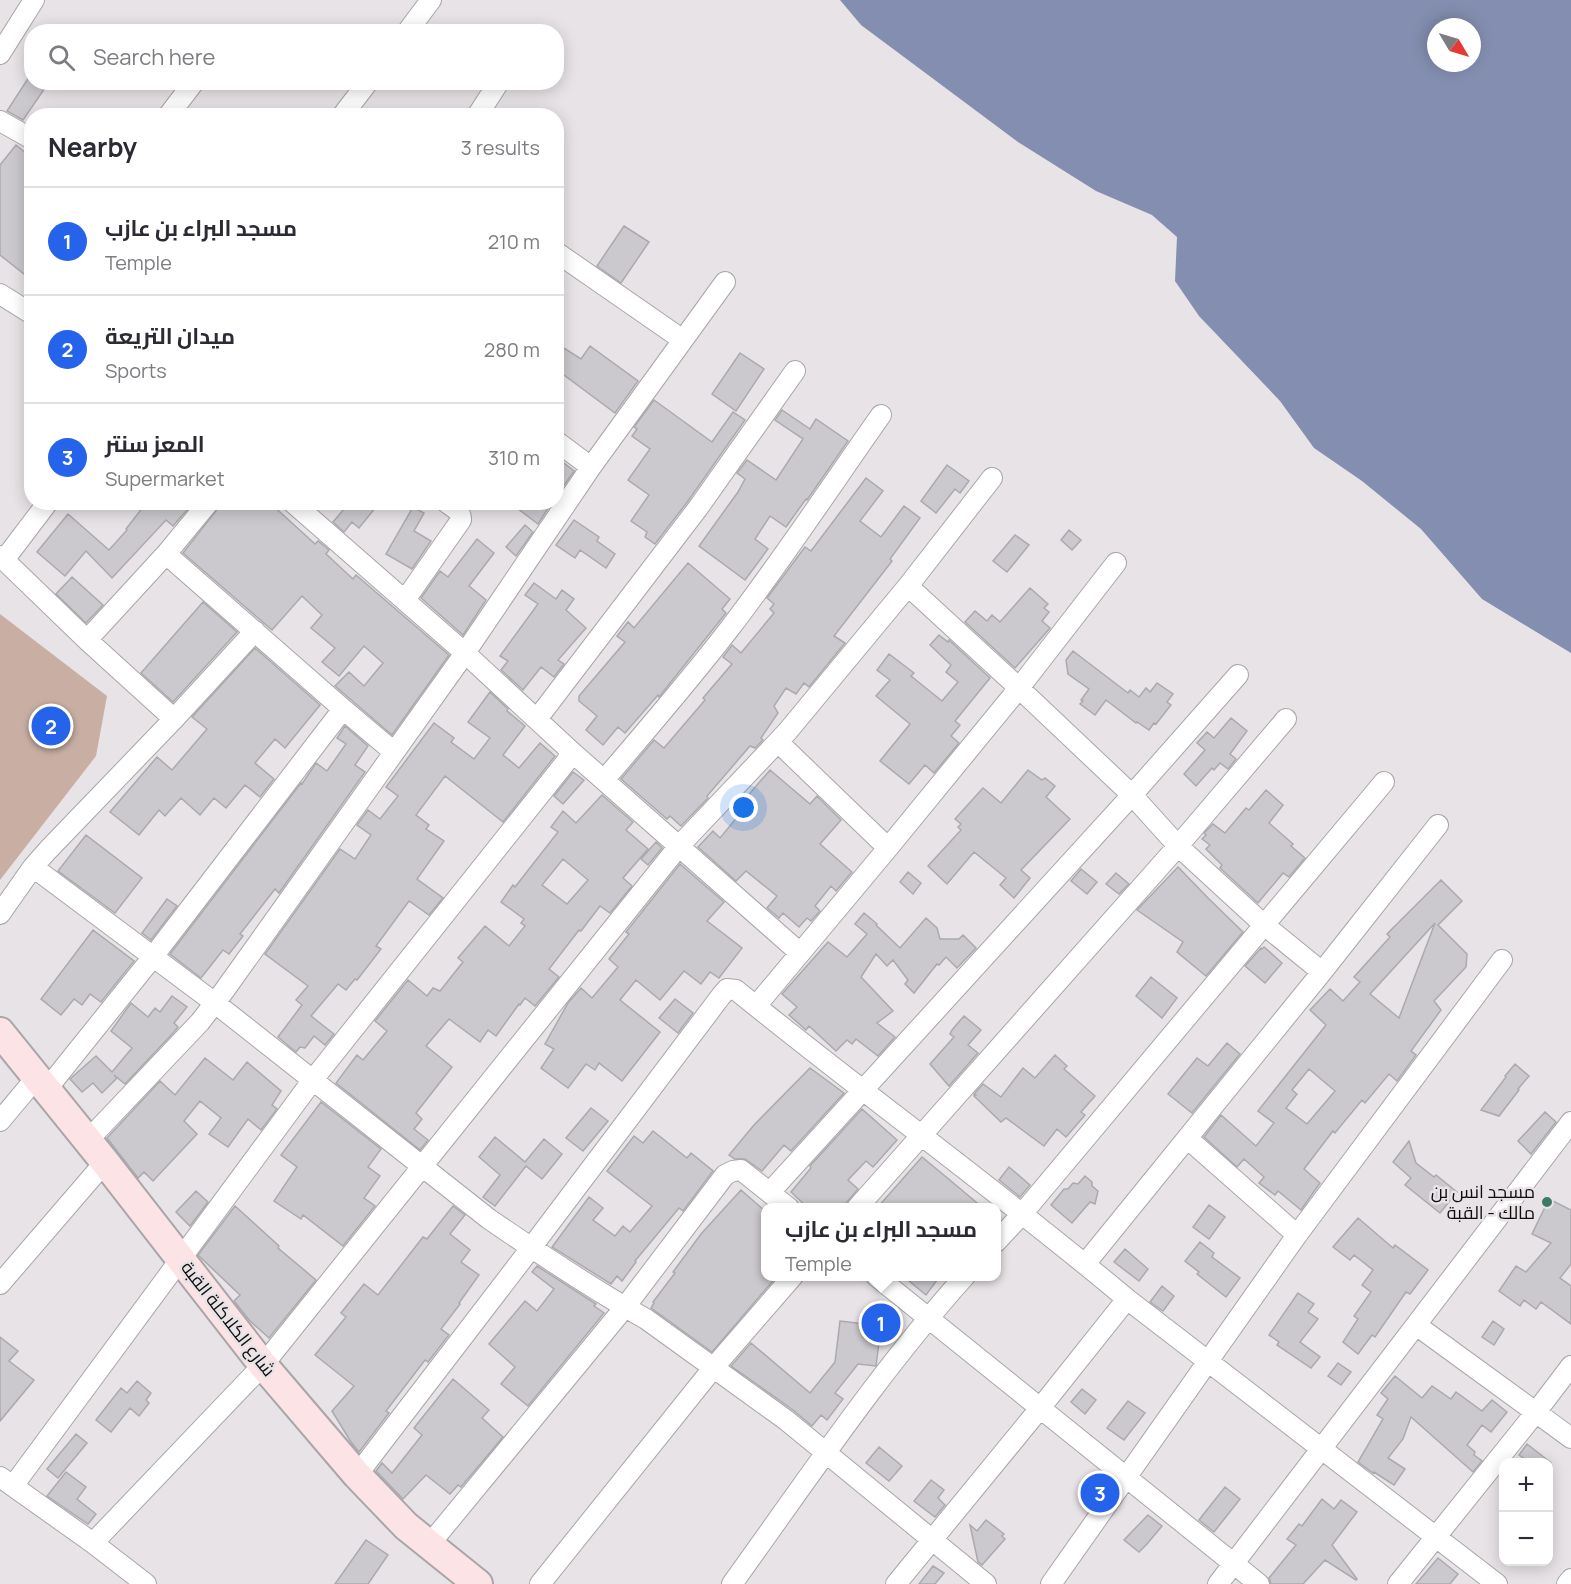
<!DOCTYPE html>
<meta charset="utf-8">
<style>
:root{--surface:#fff;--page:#f2f2f3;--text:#2b2b33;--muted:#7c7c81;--line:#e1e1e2;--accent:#2563eb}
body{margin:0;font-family:Manrope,Cairo,sans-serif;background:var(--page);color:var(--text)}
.controls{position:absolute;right:18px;bottom:18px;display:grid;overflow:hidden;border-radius:12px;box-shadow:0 3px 15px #0003}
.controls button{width:54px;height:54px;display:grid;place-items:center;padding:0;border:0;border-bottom:2px solid var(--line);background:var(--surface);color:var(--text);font:30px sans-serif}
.compass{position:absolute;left:1427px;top:18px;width:54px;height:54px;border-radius:50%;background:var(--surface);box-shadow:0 3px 15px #0003;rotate:128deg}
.you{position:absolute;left:744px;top:808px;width:21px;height:21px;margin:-15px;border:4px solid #fff;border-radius:50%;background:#1a73e8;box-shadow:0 0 0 9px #1a73e833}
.badge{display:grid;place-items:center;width:39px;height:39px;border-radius:50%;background:var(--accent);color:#fff;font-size:20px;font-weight:700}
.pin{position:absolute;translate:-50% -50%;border:3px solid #fff;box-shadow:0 2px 6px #0006}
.popup{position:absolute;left:761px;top:1203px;width:240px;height:78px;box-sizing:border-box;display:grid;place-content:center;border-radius:12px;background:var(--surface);filter:drop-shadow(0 2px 4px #0005);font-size:20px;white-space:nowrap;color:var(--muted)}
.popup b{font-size:22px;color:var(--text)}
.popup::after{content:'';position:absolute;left:50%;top:100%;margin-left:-12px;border:12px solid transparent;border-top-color:var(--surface)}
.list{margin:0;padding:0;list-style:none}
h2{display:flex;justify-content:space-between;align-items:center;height:78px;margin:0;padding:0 24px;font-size:26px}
h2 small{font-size:20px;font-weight:400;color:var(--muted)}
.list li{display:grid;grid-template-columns:39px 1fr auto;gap:18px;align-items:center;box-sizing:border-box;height:108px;padding:0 24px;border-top:2px solid var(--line)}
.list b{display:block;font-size:22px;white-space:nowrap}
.list p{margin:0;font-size:20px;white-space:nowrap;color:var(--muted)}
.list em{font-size:20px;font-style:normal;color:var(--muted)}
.icon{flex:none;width:33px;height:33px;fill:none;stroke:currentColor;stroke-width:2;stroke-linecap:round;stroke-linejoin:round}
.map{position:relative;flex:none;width:1571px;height:1584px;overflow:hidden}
.search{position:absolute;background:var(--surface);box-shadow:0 3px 15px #0003;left:24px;top:24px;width:540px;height:66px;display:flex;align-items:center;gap:15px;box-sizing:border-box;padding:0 21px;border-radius:24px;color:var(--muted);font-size:22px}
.panel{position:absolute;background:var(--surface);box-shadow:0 3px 15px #0003;left:24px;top:108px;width:540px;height:402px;border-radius:24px}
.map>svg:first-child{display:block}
</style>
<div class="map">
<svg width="1571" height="1584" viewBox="0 0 1571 1584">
<rect width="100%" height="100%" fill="#e8e3e6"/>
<!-- green -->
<path fill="#c9afa3" d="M0,614l107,82 -11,60 -96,124z"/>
<!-- water -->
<path fill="#848eb0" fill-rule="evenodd" d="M840,0h731v653l-89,-54 -61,-70 -59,-48 -48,-33 -34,-47 -81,-85 -24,-35 2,-44 -25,-22 -56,-24 -78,-49 -157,-117zM1436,27h36v36h-36z"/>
<!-- building -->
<path fill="#cbc9cd" stroke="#aba9ae" stroke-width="1.5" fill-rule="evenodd" d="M29,77l3,2v3h5l8,6 -22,32 -16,-9z
M16,145l16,13v106l-8,10 -24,-19v-90z
M624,226l25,16 -28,41 -24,-17z
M556,343l25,16 9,-13 48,35 -23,32 -59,-44z
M740,353l24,16 -28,42 -24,-17z
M654,400l58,42 21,-30 12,8 -57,81 -33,43 -10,-7 2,-5 -16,-11 18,-26 -21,-15 22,-31 -18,-13 5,-7 -3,-2z
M782,410l28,19 6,-10 32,22 -41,59 -1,-1 -20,28 -16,-11 -15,23 13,10 -23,31 -46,-34 39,-54 7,-13 -8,-6 10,-13 29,20 27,-41 -28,-19z
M556,457l18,14 -18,26z
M947,465l22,16 -9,12 -5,-4 -19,24 -15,-12z
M866,478l17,13 -23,30 21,16 23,-31 16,12 -30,41 2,2 -58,75 11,7 -36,44 -5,-4 -8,11 -10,-6 -12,18 4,7 -17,25 2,2 -8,8 -5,-2 -43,50 1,2 -27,28 -11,-10 -3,3 -46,-40 33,-39 10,8 41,-48 -2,-2 29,-34 -9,-7 9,-12 9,8 33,-40 -4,-4 4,-5 -7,-6 38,-51 6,4z
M147,502l46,1 -20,23 -7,-6 -54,58 -26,-27 -21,25 -28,-24 31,-38 41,36 18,-20 -1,-1z
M223,502h46l46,42 3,-3 11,9 -3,4 27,25 3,-4 93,80 -57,80 -57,-49 14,-14 15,14 19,-23 -19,-17 -25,30 -17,-14 13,-14 -24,-20 11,-13 -20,-19 -30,34 -89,-77z
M350,502h30l-21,26 -7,-6 -8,10 -11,-10z
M509,502h43l-14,22z
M413,507l11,6 -10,18 17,10 -19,28 -26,-15z
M574,520l25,17 -2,4 18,13 -9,14 -26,-18 -5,8 -19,-13z
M525,525l8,7 -17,24 -10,-9z
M1069,530l12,10 -9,10 -11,-10z
M1015,535l14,10 -22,27 -14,-11z
M477,539l17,14 -25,33 17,14 -23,35 -42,-37 19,-27 8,6z
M688,563l42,36 -8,10 4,4 -67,84 -1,-2 -33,38 -7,-6 -15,18 -17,-15 11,-14 -18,-15v-5l46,-54 -8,-6 11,-14 6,6z
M72,577l31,28 -17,18 -30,-29z
M534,583l22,16 6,-9 12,9 -8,11 20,18 -28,32 6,4 -10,13 -13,-10 -18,23 -22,-20 7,-9 -8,-5 38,-52 -13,-9z
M1030,588l18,16 -4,4 5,4 -7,9 8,7 -35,40 -50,-46 10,-11 12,10 5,-6 8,7z
M203,602l34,30 -64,70 -32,-29z
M939,635l9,7 1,-2 41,38 -35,43 5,4 -9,11 8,7 -25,30 -9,-8 -16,19 -29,-23 30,-37 -34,-28 14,-16 -13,-10 12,-16 25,19 -3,3 31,25 16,-19 -12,-10 5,-7 -21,-20z
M255,648l65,57 -35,43 -10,-9 -20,24 19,16 -14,18 -15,-12 -19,23 -12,-10 -14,17 -19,-17 -16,18 -6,-6 -20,25 -29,-23 47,-55 15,13 35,-41 -15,-12z
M1073,651l55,42 2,-3 9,7 7,-9 4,4 7,-9 16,11 -6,8 4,3 -15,19 -2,-1 -5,7 -12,-8 -1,1 -30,-23 -11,15 -15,-11 3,-3 -2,-1 8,-11 -21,-15 -2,-14z
M490,692l18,17 -1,2 18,15 -22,29 16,13 21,-25 15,13 -52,66 -58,-46 -29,39 13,10 -3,4 18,12 -27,38 26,19 -14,17 -20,-14 -33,45 5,3 -24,31 -2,-1 -9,11 -8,-6 -27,32 23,18 -9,11 -11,-9 -9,12 -5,-1 -4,5 -18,-15 24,-32 -6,-5 12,-14 -43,-32 75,-105 15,10 16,-24 -14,-10 11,-15 12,9 18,-23 -12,-9 48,-64 20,15 -3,4 23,17 16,-21 -22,-16z
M1231,718l16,13 -17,23 6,5 -8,10 -8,-6 -6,7 -2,-2 -16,18 -12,-12 21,-24 -8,-7 10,-11 7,6z
M345,726l23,20 -13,19 10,7 -86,121 -4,-4 -35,45 3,2 -14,18 -6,-4 -22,28 -31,-24 131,-171 1,1 14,-21 11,8 19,-27 -9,-6z
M770,770l40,34 7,-8 24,24 -21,24 32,28 -16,19 -5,-5 -16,20 5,5 -9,10 -4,-3 -8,9 -16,-14 -4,5 -12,-10 10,-12 -31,-25 -10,10 -38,-34 15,-16 7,7 23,-28 -4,-4z
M1028,770l14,10 3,-2 10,8 -9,11 24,22 -49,51 9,8 -16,20 -14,-13 6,-7 -32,-26 -27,32 -19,-18 33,-36 -3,-3 3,-3 -6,-5 28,-31 18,15z
M573,772l11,8 -21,24 -9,-8z
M1266,790l17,15 -14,18 24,21 -2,2 14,12 -16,19 -6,-4 -25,30 -38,-35 2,-3 -16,-16 4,-4 -8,-6 4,-4 -2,-2 9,-9 12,9 21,-25 3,2z
M602,795l31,27 -7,8 22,19 -25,29 9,8 -22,27 -10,-7 -19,25 -2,-1 -30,39 10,8 -24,29 -10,-8 -5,7 -1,-1 -23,32 -8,-6 -8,12 -31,-23 -23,27 26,21 -36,46 6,6 -8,10 14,11 -8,10 -84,-67 21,-28 6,5 24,-29 -12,-10 33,-41 19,16 6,-8 7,3 23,-29 -5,-4 27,-32 24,20 16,-20 -4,-3 3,-4 -23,-17 12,-17 2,2 43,-55 -7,-5 12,-16 13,12zM563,859l25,21 -21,24 -25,-19z
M86,835l56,43 -27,35 -57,-42z
M656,842l6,6 -14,17 -7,-6z
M680,864l44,38 -17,19 35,27 -23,30 -9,-6 -9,12 -17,-13 -24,29 -24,-20 -16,20 40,32 -38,49 -23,-18 -4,7 -9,-6 -18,24 -27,-20 13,-19 -9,-5 23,-41 13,-15 11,10 26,-31 -9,-8 20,-25 -3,-2z
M1178,867l31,32 34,33 -37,44 -29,-24 6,-10 -46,-32z
M1081,869l16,13 -10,12 -16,-13z
M908,872l13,11 -8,11 -13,-12z
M1116,873l13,11 -10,10 -13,-10z
M1441,880l21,21 -24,24 29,29 -1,13 -32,34 7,9 -30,41 5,4 -19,26 -8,-7 -24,29 -3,-3 -27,33 -2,-2 -29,38 16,14 -19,27 -23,-19 -3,4 -16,-12 5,-6 -20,-18 -7,8 -33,-30 17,-22 35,31 18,-23 -16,-12 68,-86 -16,-15 20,-21 13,12 17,-19 -6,-5 36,-40 -3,-3zM1435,923l-36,95 -29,-24zM1309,1069l26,22 -28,33 -21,-16 11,-14 -5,-4z
M167,899l10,7 -26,34 -9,-7z
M864,913l13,11 -1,1 24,23 26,-30 11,10 3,11h19l4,-4 13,13 -19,20 -11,-11 -7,8 -2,-1 -23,29 -9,-9 3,-4 -15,-20 -6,6 -11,-12 -15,23 32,34 -16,12 18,14 -17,19 -22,-17 -4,5 -5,-4 -11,11 -27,-25 -3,4 -17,-15 8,-8 -15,-13 46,-52 19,15 20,-23 -12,-10z
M93,930l41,31 -33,41 -11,-8 -8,11 -8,-6 -13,16 -20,-16z
M1264,947l18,16 -17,20 -20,-17 16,-18 1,1z
M1151,977l26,21 -15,20 -26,-22z
M172,996l15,11 -13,16 4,4 -4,5 -49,52 -11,-9 3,3 -15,15 -9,-10 -11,9 -12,-13 26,-23 16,16 20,-24 -21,-17 20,-28 17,14 7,-9 5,4z
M675,999l18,14 -15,20 -19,-15z
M964,1016l17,14 -13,15 10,8 -29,33 -19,-22 24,-27 -4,-3 2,-4z
M1227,1043l13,11 -48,59 -24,-19 29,-36 11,8z
M1055,1055l12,11 -3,3 31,27 -14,16 4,3 -19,22 -9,-8 -13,17 -38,-28 -5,4 -27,-26 2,-1 -2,-1 9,-10 18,13 22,-29 12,10z
M205,1058l28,22 14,-18 34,29 -9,14 5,4 -16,21 -13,-11 -20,28 -19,-13 12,-16 -21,-17 -16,20 13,13 -44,47 -9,-9 -6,6 -31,-40 53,-57 15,14z
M1515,1064l14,12 -11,13 1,1 -20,26 -18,-6 25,-33 -1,-1z
M810,1068l34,25 -53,58 -7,-6 -22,26 -17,-12h-10l-6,-4 25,-30z
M321,1102l60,47 -13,18 12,9 -16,22 11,8 -32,40 -40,-31 -2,4 -27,-18 23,-34 -16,-12z
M591,1108l17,13 -25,30 -17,-13z
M862,1109l35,31 -24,27 -7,-6 -18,19 10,9 -16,19h-34l-17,-16 20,-24 -1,-2z
M1545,1112l11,10 -25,32 -13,-13z
M653,1131l34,27 4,-5 22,18 -30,40 -4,-3 -44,53 1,1 -14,19 -5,-5 -6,8 -59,-37 37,-50 14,11 -10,12 22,16 8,-10 7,6 22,-26 -45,-35 27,-35 9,7z
M495,1137l30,25 19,-23 18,15 -20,25 -16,-13 -31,40 -12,-9 17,-22 -21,-18z
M1409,1141l7,22 18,14 2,-2 21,17 -17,21 -35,-28 6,-7 -18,-16z
M922,1157l29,24 32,27h-106z
M1009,1167l21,18 -10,12 -21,-17z
M1085,1176l7,6v4l6,5 -3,13 -5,-2 -18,21 -21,-18 13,-16h4l5,-6 5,1z
M741,1190l24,21v65h12l-65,76 -61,-44 3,-5 -1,-1 22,-29 -2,-1 28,-38z
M196,1191l12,11 -18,24 -14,-14z
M1549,1199l22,11v54l-11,14 11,8v38l-30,-22 -5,7 -12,-9 -4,6 -21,-15 17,-25 10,6 25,-29 -19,-9z
M1209,1205l16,12 -16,22 -16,-12z
M235,1206l44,40 -1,2 38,32 -47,58 -19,-17 -16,-20 6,-6 -42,-40z
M453,1206l12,9 -15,19 20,16 -9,12 18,13 -20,28 1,1 -19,25 8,6 -21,27 -3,-2 -39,51 3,2 -30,39 -8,-10 -19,-31 22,-25 -39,-31 31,-38 -5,-4 23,-29 14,11 45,-58 4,2z
M1358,1218l35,30 2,-3 33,25 -18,24 -4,-2 -31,45 -3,-2 -14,19 -15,-12 15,-23 -4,-3 17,-24 -9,-7 11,-15 -19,-15 -4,5 -17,-13z
M1200,1242l14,11 -2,4 28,21 -14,19 -29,-23 2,-2 -14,-11z
M1125,1249l23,20 -9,12 -25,-19z
M537,1266l59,38 -2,2 10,7 -76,93 -27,-22 14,-17 -26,-23 36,-43 12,10 17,-22 -22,-17z
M903,1276h37l-14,19z
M1162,1286l12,10 -11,15 -13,-9z
M1298,1293l16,11 -6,8 10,7 -18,23 20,15 -9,11 -34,-23 2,-3 -10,-7z
M840,1321l41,5 -5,40 -18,-2 -23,29 8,6 -16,21 -6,-5 -9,11 -19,-16 -62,-44 20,-23 59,50 25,-31z
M1493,1321l11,8 -10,16 -12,-8z
M0,1337l18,14 -9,10 25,19 -34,41z
M1338,1363l13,9 -10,13 -13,-9z
M1395,1376l27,22 10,-12 19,13 5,-7 26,19 10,-11 15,12 -16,20 -9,-7 -15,20 8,7 -1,3 8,6 -9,11 -62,-55 -8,22 -15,19 17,11 -11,16 -20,-13 -1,1 -15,-11 25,-43 -6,-4 11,-16 -7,-6z
M453,1379l36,31 -7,8 21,19 -42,50 -3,-2 -8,9 -24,-19 -23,24 -27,-28 6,-8 10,10 30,-38 -8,-7z
M137,1381l14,12 -5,7 3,3 -10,13 -9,-8 -19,24 -15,-12 25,-32 6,5z
M1082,1389l14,11 -11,14 -14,-12z
M1128,1401l17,12 -21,27 -17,-12z
M76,1434l11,9 -29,35 -11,-9z
M1527,1444l23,18h-21l-10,-7z
M879,1447l23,19 -13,15 -23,-18z
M66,1472l20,15 -9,12 19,15 -8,10 -41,-28z
M931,1480l13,10 -6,8 7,7 -10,12 -21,-16z
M1225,1487l15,12 -26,33 -15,-12z
M1322,1499l12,10 7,-9 16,12 -25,33 25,34 -1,1 -31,-20 -22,24h-32l-2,-6 27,-33 -9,-6 12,-15 3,2z
M1148,1515l14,11 -15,18 -8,8 -15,-12z
M986,1520l18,14 -2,2 3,3 -23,26 -4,-3 -8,-37 7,6z
M366,1540l22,15 -20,29h-33z
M1438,1558l20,16 -8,10h-34z
M933,1566l11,7 -9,11h-16z"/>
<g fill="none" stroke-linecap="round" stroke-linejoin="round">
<!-- street casing -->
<g stroke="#a9a5a8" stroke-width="22">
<path id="street" d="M407,32l24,-32
M0,54l34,-54
M168,116l26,-34
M342,116l26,-34
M477,116l20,-31
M0,121l32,18
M556,252l127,88
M0,294l32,20
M556,441l35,26
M292,502l173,151 108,100 227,200
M166,554l177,155 51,43
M0,556l87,84 87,79
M4,560l44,-58
M908,586l111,102 113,107 46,51 85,78 59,48
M405,600l56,-80c1,-9 -9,-13 -15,-18
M87,640l79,-86 43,-52
M537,719l161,-211 97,-137
M778,742l110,106
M604,780c43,-50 86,-100 126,-152 53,-69 101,-142 151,-213
M33,867l182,136 274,216c51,35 103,70 157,100l140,101 200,164
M0,914l33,-47 15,-17 126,-131 81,-88
M756,1006l132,-158 131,-160 97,-125
M46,1090l106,-132 191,-249
M0,1121l36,-43
M1187,1138l110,97
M88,1140l112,-118 24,-31 241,-338 126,-186 134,-185
M770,1192l362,-397 106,-120
M857,1208l321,-362 108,-127
M996,1242l26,-28 362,-432
M1085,1264l237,-292 116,-147
M876,1276l383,308
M0,1284l105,-122
M1416,1325l155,113
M357,1475l174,-227 190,-252 6,-7 9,1c129,105 264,202 391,309l370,285
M0,1477l93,66 53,41
M13,1486l299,-405 261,-328
M93,1543l170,-178 416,-519 108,-114 121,-146 84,-108
M429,1545l196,-238 100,-132 8,-4 8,-1 48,38
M540,1584l174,-217 79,-91
M732,1584c75,-104 147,-212 233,-308
M896,1584l145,-177 86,-108
M1051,1584l246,-349 205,-275
M1218,1584l353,-462
M1398,1584l138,-172 35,-46
M1567,1584l4,-5"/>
</g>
<!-- secondary casing -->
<g stroke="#a9a5a8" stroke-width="32">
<path id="secondary" d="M0,1032l105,130 158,203 94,110 49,51 72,58"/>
</g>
<!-- street -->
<use href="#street" stroke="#fff" stroke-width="20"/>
<!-- secondary -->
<use href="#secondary" stroke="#fce4e6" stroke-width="28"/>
</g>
<!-- markers -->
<circle fill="#3e7b67" stroke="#e8e3e6" stroke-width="2" cx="1547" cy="1202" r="6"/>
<g text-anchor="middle" stroke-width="5" stroke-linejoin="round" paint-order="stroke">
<!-- poi labels -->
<g font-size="18" fill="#0e0c0d" stroke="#e8e3e6" text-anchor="end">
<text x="1535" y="1198">مسجد انس بن<tspan x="1535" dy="21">مالك - القبة</tspan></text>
</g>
<!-- street labels -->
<g font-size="18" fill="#0e0c0d" stroke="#e8e3e6">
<text transform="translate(228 1319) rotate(52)" y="6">شارع الكلاكلة القبة</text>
</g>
</g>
</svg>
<div class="controls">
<button>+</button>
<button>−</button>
</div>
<svg class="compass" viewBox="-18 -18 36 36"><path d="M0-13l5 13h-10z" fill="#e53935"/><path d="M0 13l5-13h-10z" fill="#7c7c81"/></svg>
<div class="you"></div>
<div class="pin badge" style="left:881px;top:1323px">1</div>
<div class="popup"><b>مسجد البراء بن عازب</b>Temple</div>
<div class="pin badge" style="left:51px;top:726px">2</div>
<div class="pin badge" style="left:1100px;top:1493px">3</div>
<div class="search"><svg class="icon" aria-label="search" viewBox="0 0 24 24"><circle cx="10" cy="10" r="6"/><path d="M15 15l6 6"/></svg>Search here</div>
<section class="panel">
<h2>Nearby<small>3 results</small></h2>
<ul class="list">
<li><span class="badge">1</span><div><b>مسجد البراء بن عازب</b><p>Temple</p></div><em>210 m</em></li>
<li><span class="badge">2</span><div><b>ميدان التريعة</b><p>Sports</p></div><em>280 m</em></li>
<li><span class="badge">3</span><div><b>المعز سنتر</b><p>Supermarket</p></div><em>310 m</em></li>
</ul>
</section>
</div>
